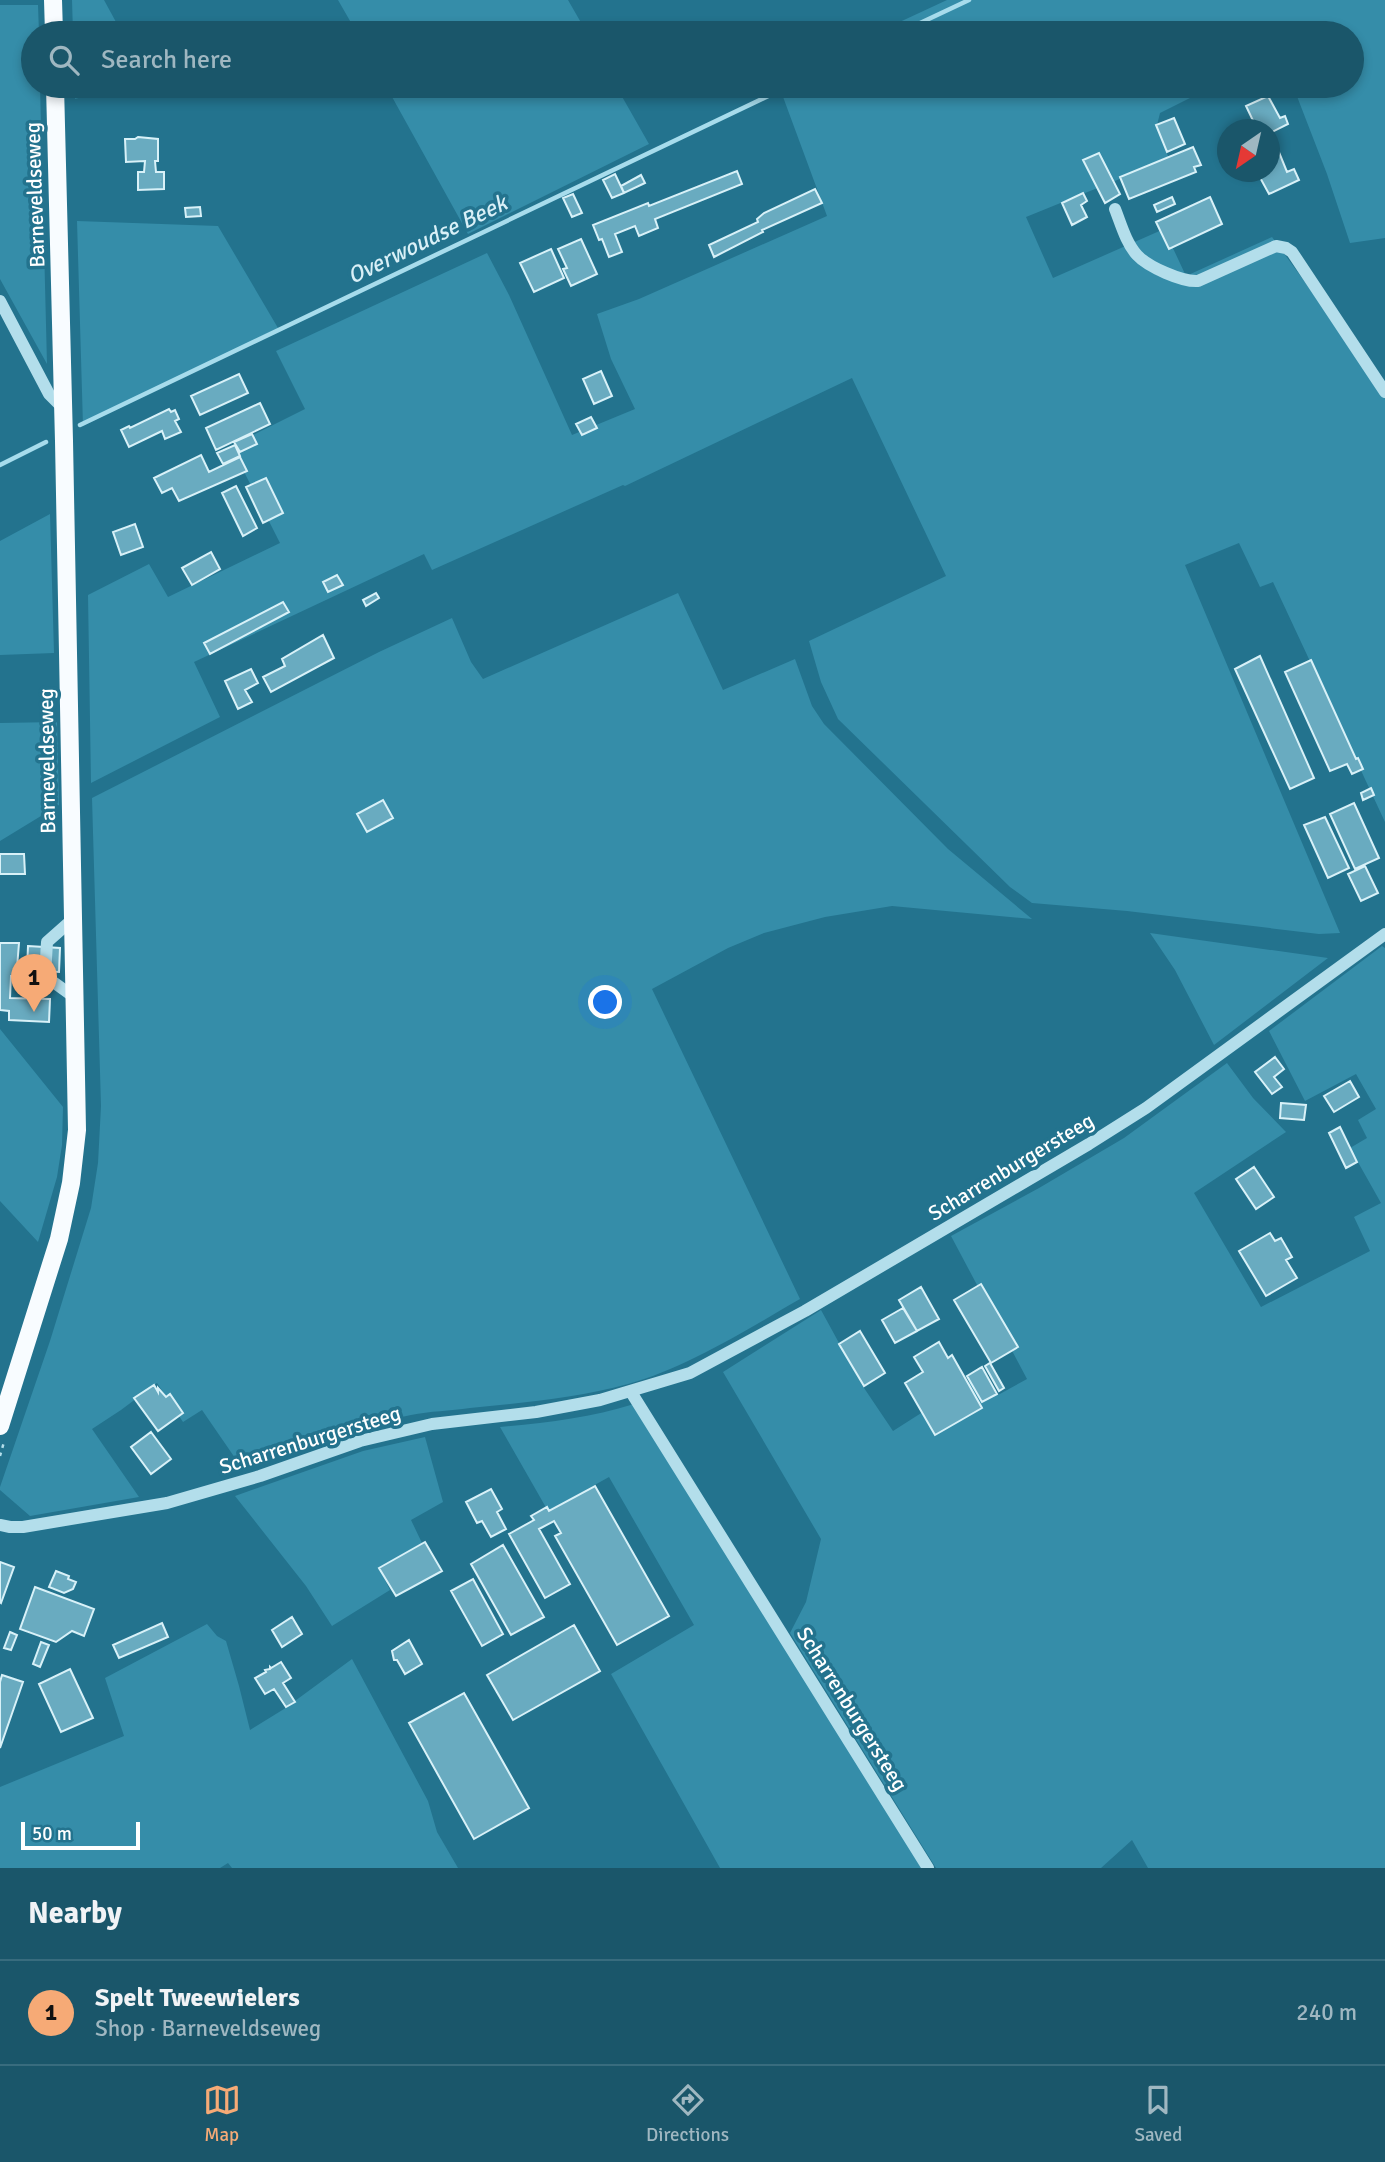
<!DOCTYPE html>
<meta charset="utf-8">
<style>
:root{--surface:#1a566a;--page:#275f72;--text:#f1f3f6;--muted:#9fb7c1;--line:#386c7e;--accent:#f6aa76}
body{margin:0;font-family:Signika,sans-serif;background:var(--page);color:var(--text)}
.compass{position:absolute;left:1217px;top:119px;width:63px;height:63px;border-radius:50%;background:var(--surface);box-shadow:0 4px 10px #0003;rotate:214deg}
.scale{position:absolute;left:21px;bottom:18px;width:119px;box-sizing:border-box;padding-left:7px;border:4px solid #fff;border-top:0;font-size:19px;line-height:24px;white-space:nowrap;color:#fff;-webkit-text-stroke:5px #23738e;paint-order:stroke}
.you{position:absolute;left:606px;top:1003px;width:24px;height:24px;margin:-18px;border:5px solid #fff;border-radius:50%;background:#1a73e8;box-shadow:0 0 0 10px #1a73e833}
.badge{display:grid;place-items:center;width:46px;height:46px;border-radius:50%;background:var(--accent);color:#111;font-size:23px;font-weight:700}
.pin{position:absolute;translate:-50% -58px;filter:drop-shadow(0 2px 4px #0008)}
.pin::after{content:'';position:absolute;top:37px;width:24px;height:21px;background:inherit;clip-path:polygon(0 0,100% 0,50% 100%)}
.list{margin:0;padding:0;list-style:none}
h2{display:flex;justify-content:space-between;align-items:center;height:91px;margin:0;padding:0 28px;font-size:30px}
h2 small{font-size:23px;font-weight:400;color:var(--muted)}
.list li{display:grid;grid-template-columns:46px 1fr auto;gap:21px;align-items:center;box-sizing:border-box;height:105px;padding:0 28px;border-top:2px solid var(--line)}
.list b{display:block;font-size:26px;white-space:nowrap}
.list p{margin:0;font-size:23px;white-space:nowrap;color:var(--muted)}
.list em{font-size:23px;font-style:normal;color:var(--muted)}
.icon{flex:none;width:38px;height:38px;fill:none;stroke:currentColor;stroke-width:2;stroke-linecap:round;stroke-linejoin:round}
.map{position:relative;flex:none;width:1385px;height:1868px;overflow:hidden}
.search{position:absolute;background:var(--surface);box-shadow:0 4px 10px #0003;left:21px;right:21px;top:21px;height:77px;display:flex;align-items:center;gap:18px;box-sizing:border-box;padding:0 24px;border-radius:38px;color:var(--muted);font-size:26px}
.sheet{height:196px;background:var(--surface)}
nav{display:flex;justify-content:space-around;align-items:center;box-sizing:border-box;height:98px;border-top:2px solid var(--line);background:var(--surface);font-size:19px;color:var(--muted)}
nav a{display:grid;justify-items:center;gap:4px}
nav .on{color:var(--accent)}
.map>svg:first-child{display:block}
</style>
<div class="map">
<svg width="1385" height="1868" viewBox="0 0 1385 1868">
<rect width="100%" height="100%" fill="#23738e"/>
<!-- green -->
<path fill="#358da9" d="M72,0h32l18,33h-49z
M338,0h230l19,33h-230z
M947,0h438v238l-35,5 -23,-69 -34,-88h59v-53h-476z
M0,5h38l1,28h-6v53h7l7,278 -47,-85z
M74,86h48l-47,13z
M386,86h230l33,58 -181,90z
M779,86h435l-54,27 -3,12 12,34 -143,58 27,61 111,-49 22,47 86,-39 101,138 12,23v424l-112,-240 -13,5 -21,-44 -54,22 155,368 -21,1 -192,-23 -95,-8 -22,-16 -172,-168 -17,-37 -12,-41 137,-65 -94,-198 -227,108 -2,-1 -191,85 -8,-16 -230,108 26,55 -129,66 -3,-188 61,-31 19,33 112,-54 -49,-97 74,-37 -29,-58 211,-98 22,42 63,140 63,-26 -24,-50 -14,-45 42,-15 188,-83z
M77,221l141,5 60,102 -195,98z
M50,514l4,139 -54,2v-114z
M678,593l45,97 72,-31 17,47 12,18 124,125 84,70 -140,-13 -67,11 -61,16 -36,15 -76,41 148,310c-52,30 -114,69 -172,85 -51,14 -106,19 -158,24 -20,3 -40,3 -59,7 -53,10 -116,35 -167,56l-42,-61 -19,12 -26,-39 -36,27 -29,19 47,68 -109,19 -30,-26v-3l50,-146 41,-133 7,-45 3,-57 -9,-308 287,-146 73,-34 19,44 12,17z
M57,722l2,83 -59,36v-118z
M1150,933l178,25 -114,87 -39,-75z
M1382,946l3,2v920h-237l-16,-28 -31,28h-165l-146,-235 16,-31 15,-63 -98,-167 98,-62 41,75 31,46 91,-58 14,22 29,-16 -76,-143 88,-48 85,-50 103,-75 26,35 33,34 -92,61 67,114 109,-56 -16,-34 27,-14 -31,-55 17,-10 -9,-18 18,-11 -20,-35 -51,27 -36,-70z
M0,1029l63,78 -1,38 -5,32 -19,65 -38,-41z
M634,1404l290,464h-204l-109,-194 83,-49 -85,-148 -61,34 -48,-84c45,-4 90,-9 134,-23z
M425,1437l18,65 -32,18 11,23 -43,25 11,22 -58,36 -26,-40 -71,-90 128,-45z
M207,1624l10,12 9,5 13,45 11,44 34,-21 68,-50 76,142 9,31 21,36h-226l-4,-5 -8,5h-220v-81l124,-51 -19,-58z"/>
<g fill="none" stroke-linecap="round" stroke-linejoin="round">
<!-- stream -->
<path stroke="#a7dcec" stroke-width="4.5" d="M899,33l70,-33
M80,425l709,-339
M0,465l46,-23"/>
</g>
<!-- building -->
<path fill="#69abc0" stroke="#d8f1f8" stroke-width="2" d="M1268,96l12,22 5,-2 3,8 -18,9v-3l-13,-1 -11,-23z
M1174,118l11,26 -18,8 -11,-27z
M138,137l20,2v22h-3l1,11h8v17l-26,1v-18h6l1,-11 -19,1 -1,-23h10z
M1276,145l11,27 7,-3 5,11 -30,14 -12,-22h13v-24z
M1193,147l8,18 -7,2 2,5 -67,27 -9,-22z
M1099,153l21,41 -15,9 -22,-43z
M737,171l5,13 -87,35 3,9 -19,8 -4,-10 -20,8 7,18 -13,5 -7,-18 -3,1 -6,-15 55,-22 1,3z
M615,174l9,19 -12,5 -9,-18z
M641,175l4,8 -21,10 -3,-7z
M815,189l7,14 -60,27 1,2 -49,25 -5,-12 49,-23 -1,-3 7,-6z
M1083,193l4,8 -6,4 6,12 -15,8 -10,-22z
M573,194l9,19 -10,4 -9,-19z
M1172,197l3,7 -18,8 -3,-7z
M1210,197l12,27 -53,25 -13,-27z
M200,207l1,9 -15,1 -1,-9z
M581,239l16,35 -26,12 -8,-17 4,-1 -9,-19z
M551,249l13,29 -30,14 -14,-29z
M601,371l11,25 -18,8 -11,-25z
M239,374l9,19 -48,22 -9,-19z
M260,403l10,21 -54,26 -10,-22z
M169,409l2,3 4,-2 4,9 -4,2 6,11 -16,7 -3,-8 -33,16 -8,-17 8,-4 1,2z
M591,417l6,11 -15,7 -6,-11z
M252,434l5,10 -17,8 -6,-10z
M235,445l5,11 -17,8 -6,-11z
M201,455l8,17 31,-15 7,14 -68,30 -7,-13 -10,5 -8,-15z
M266,478l17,35 -20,10 -17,-36z
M236,486l21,42 -14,8 -21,-43z
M135,524l8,23 -22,8 -8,-23z
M211,552l9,17 -28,16 -10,-17z
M337,575l6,10 -15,7 -5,-10z
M376,593l3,5 -13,8 -3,-6z
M283,602l6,10 -79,42 -6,-11z
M323,635l11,23 -63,34 -8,-15 22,-11 -3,-7z
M1260,656l54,122 -24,11 -55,-120z
M1311,660l45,99 2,-1 5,11 -11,5 -5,-10 -17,7 -45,-99z
M251,669l7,14 -13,7 7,12 -14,7 -13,-28z
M1371,788l3,7 -11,5 -2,-7z
M383,800l10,18 -26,14 -10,-18z
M1354,803l25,55 -24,11 -25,-55z
M1325,817l24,51 -21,10 -24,-53z
M0,854h24l1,20h-25z
M1365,866l13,27 -17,8 -13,-27z
M0,943h19l-2,25 -1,8h-5l-1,22 40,1 -1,23 -40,-2v-9l-9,-1z
M28,946l32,2 -1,24 -32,-2z
M1275,1057l9,12 -10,8 8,10 -10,7 -17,-22z
M1350,1081l9,16 -25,15 -10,-16z
M1281,1103l25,2 -2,15 -24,-2z
M1340,1127l17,35 -11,6 -17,-35z
M1254,1167l20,30 -18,12 -20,-30z
M1270,1233l5,8 6,-3 11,19 -6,3 11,18 -31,18 -27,-45z
M981,1284l37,63 -27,16 -37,-63z
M921,1287l18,32 -22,12 -18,-31z
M903,1308l14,23 -22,12 -13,-23z
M860,1331l25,42 -21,13 -25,-42z
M939,1342l9,16 4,-3 30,53 -47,27 -30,-52 18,-11 -9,-15z
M990,1363l14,25 -5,3 -14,-25z
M982,1367l15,27 -15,8 -15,-26z
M154,1385l4,7v-4l8,9 4,-3 13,19 -25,18 -24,-33z
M151,1432l20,27 -20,15 -20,-27z
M595,1486l74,130 -52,29 -62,-109 6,-3 -7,-12 -15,8 31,55 -25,14 -36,-64 25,-14 -3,-4 16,-9 2,4z
M491,1489l11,20 -5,3 9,17 -15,8 -9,-16 -5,2 -11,-21z
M425,1542l17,29 -46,25 -17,-28z
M503,1545l41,72 -33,18 -40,-71z
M0,1562l14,5 -13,36 -1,-1z
M56,1571l13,5 -1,3 8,3 -3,7 -9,4 -15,-6z
M473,1579l30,55 -21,12 -31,-55z
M35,1587l59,22 -10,27 -12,-5 -16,11 -36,-13z
M292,1617l10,17 -20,13 -10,-17z
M162,1623l6,14 -49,21 -6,-13z
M574,1625l26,46 -87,49 -26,-45z
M10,1632l7,3 -6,15 -7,-2z
M409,1640l13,24 -17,10 -8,-14h-3l-2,-9z
M41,1642l8,3 -9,22 -7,-3z
M281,1662l10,16 -8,5 12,19 -9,5 -12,-18 -9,5 -10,-16 11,-6 -1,-2 5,-1v-2l1,1z
M70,1669l23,49 -32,14 -22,-48z
M2,1675l21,7 -23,66v-66z
M464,1693l65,115 -55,31 -65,-116z"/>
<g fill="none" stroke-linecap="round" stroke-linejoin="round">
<!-- path -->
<path stroke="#b3deeb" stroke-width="2.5" stroke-dasharray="3.5 5" stroke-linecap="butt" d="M0,1456l4,-14"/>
<!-- minor -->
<path stroke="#b3deeb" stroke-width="12" d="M1115,209c6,15 11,34 22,46 11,12 45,27 61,26l78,-35 10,2 6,4 93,140
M0,301l49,93 14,14
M73,919l-26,23 -2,34 29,21
M631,1392l297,476
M0,1525l10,2h13l144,-24 93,-27 100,-35 72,-17 104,-12 64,-12 90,-27 115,-62 284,-167 57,-36 239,-174"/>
<!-- major -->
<path stroke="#f8fcff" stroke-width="18" d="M53,0l1,33
M0,1426l59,-187 12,-56 6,-53 -13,-689 -9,-355"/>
</g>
<g text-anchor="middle" stroke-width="7" stroke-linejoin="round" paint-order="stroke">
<!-- street labels -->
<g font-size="21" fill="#fff" stroke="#23738e">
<text transform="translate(35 195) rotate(-92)" y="7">Barneveldseweg</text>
<text transform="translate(47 761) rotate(-91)" y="7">Barneveldseweg</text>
<text transform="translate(1011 1167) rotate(-31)" y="7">Scharrenburgersteeg</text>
<text transform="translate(310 1440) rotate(-17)" y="7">Scharrenburgersteeg</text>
<text transform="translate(852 1709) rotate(58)" y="7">Scharrenburgersteeg</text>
</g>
<!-- water labels -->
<g font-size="23" font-style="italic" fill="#d9f0f7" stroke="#23738e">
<text transform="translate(427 239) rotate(-26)" y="8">Overwoudse Beek</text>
</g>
</g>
</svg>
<svg class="compass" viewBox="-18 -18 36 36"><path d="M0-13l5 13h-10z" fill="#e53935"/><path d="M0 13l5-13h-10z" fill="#9fb7c1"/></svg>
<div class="scale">50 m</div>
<div class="you"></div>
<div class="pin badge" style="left:34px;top:1012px">1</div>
<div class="search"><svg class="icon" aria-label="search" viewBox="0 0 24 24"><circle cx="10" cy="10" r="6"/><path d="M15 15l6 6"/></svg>Search here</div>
</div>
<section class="sheet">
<h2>Nearby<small></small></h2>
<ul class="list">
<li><span class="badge">1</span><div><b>Spelt Tweewielers</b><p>Shop · Barneveldseweg</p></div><em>240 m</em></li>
</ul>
</section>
<nav>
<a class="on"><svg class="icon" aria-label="map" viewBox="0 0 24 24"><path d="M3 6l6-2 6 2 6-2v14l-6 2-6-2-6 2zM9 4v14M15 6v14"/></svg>Map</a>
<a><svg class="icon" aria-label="directions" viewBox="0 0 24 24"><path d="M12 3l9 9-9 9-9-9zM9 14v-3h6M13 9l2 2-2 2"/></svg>Directions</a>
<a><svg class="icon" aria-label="saved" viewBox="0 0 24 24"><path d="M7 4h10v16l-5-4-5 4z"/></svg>Saved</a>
</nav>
